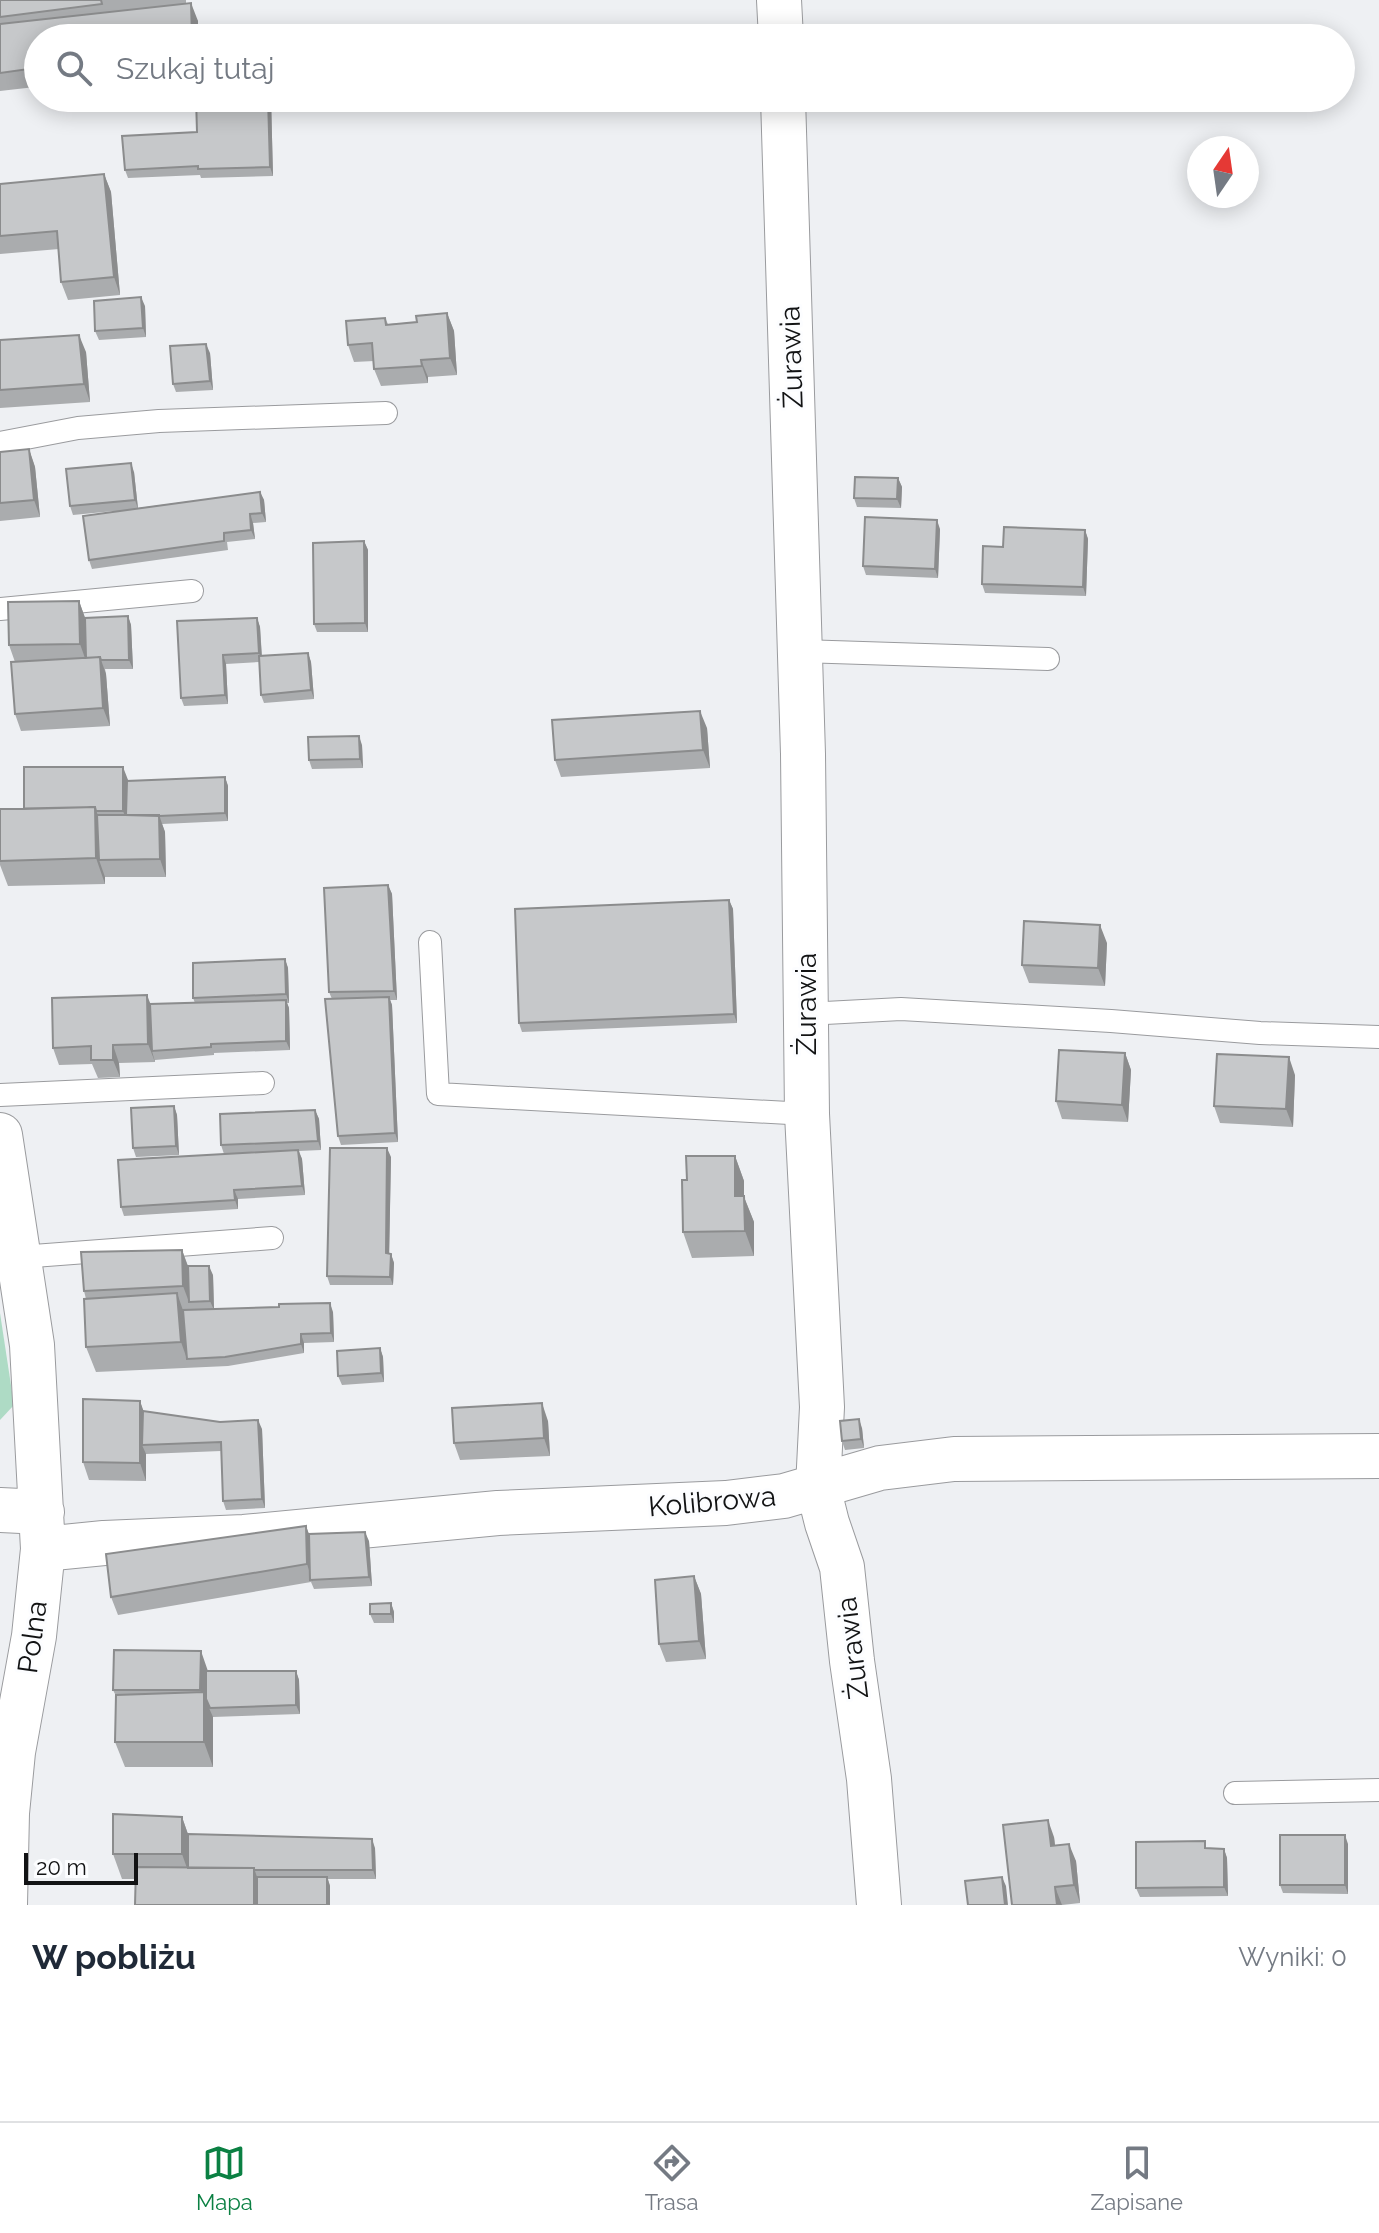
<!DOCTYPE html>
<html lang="pl">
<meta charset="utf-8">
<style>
:root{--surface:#fff;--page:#f2f2f3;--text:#1f2937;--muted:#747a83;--line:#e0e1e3;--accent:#0b8043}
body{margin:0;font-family:Raleway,sans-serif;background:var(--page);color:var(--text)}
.compass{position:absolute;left:1187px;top:136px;width:72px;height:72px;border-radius:50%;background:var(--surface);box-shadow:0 4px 20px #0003;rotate:13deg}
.scale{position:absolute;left:24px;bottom:20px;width:114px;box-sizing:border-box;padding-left:8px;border:4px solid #121314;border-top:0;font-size:22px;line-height:28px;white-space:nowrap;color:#121314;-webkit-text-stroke:6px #fcfdff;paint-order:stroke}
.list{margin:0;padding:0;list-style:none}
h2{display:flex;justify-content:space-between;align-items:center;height:104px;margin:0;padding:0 32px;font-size:34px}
h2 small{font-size:26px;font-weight:400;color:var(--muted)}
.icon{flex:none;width:44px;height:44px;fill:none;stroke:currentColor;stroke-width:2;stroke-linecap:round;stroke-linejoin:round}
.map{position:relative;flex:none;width:1379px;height:1905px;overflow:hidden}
.search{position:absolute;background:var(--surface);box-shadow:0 4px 20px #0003;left:24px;right:24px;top:24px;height:88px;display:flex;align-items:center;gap:20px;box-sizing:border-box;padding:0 28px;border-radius:44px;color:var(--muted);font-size:30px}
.sheet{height:216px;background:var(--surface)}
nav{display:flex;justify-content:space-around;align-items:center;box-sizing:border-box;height:112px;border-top:2px solid var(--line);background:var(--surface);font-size:22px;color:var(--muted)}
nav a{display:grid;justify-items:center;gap:4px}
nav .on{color:var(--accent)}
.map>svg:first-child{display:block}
</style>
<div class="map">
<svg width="1379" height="1905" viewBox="0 0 1379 1905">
<rect width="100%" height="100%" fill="#eef0f3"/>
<!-- green -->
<path fill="#aedbc5" d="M0,1313l14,92 -14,15z"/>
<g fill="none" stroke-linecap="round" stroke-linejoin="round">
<!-- lane casing -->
<g stroke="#9a9b9e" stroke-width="24">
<path id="lane" d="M0,443l78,-15 81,-7 227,-8
M0,609l192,-18
M801,651l247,8
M430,942l8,152 369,20
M806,1014l95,-5 210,12 149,12 119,4
M0,1095l263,-12
M20,1257l252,-19
M1235,1793l144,-3"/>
</g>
<!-- street casing -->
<g stroke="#9a9b9e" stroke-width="46">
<path id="street" d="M779,0l2,38
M783,98l20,656 4,360 15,293 -4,80 9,36 15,44 10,94 17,118 10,126
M0,1135l32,210 11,204 -9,87 -21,116 -6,61 -2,92
M0,1510l42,2
M43,1549l61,-6 140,-6 254,-24 228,-10 58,-7 96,-28 74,-9 425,-3"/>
</g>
<!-- lane -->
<use href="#lane" stroke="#fff" stroke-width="22"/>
<!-- street -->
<use href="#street" stroke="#fff" stroke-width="44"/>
</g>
<!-- wall -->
<path fill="#aaacae" d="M0,0h186v4l12,17 -160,17v45h-3v4l-35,4z
M196,98h75l2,78 -72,2 -1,-3 -72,3 -3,-8 72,-38z
M104,174l7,18 9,103 -52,5 -7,-18 -2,-33 -59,5v-70z
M145,306l1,31 -47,3 -4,-9z
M447,313l7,18 3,44 -29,2v6l-47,3 -7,-17v-8l-20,1 -6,-17 37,-27 3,6 29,-2z
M0,340l86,12 4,50 -90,6z
M210,353l3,37 -37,2 -3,-8z
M29,449l6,18 5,50 -40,4v-69z
M134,472l4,36 122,-16 4,8 2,22 -13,1 2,16 -28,3 1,8 -136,19 -3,-9 25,-49 -41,4 -3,-9z
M898,478l4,9 -1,21 -44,-1 -3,-9z
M940,529l-2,49 -72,-3 -3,-9z
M1085,530l3,9 -2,57 -101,-3 -3,-9 21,-37z
M364,541l4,9v82h-51l-3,-8z
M79,601l6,17 43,-2 3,9 2,44h-28l1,5 4,52 -89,5 -6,-17v-52l-6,-17z
M257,618l3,9 2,29 46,-3 3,9 3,37 -50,4 -3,-8 -2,-33 -33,2 2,40 -44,2 -3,-8z
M707,728l3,40 -149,9 -6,-17z
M362,745l1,23 -51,1 -3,-9z
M225,777l3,9v35l-66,3 3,8 1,45h-61v7l-97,2 -8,-21v-56h24l104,-28z
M388,885l4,9 5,106h-7l2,5 6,137 -57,3 -3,-9 -6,-137 -3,-7z
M729,900l4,9 4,114 -215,9 -3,-9z
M1107,943l-2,43 -76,-3 -7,-18z
M285,959l3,9 1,35h-2l2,5 1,42 -76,3v2l-59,5v2l-36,1 1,14 -22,1 -6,-14 -33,1 -6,-17 97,-44 45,-1 -2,-5z
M1125,1053l6,17 -3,52 -66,-3 -6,-18z
M1295,1075l-2,52 -73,-4 -6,-17z
M174,1106l3,9 2,40 -43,2 -3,-9z
M315,1110l4,9 2,31 -22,1 3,8 3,36 -67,4v10l-114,7 -3,-9 147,-55 -44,2 -3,-9z
M735,1156l9,25v16l10,25v34l-62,2 -9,-26 4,-52z
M391,1157l-2,97h2l3,9 -1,22h-63l-3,-9z
M182,1250l6,16 25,9 1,34 119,3 1,30 -30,1v10l-76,13 -132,6 -10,-25v-48l-2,-8z
M380,1348l3,9 1,25 -42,3 -4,-9z
M140,1401l3,10 119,18 3,79 -39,2 -3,-9 -2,-50 -75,3v27l-57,-1 -6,-18z
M548,1421l2,35 -90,4 -6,-17z
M862,1428l2,20 -19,2 -3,-9z
M306,1526l3,8 60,7 3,45 -58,3 -3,-7 -193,33 -7,-18z
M694,1576l7,18 5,65 -40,3 -7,-18z
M391,1603l3,9v11h-20l-4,-9z
M208,1671h88l3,9 1,34 -87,3v50h-88l-10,-25 1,-46 -3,-6z
M182,1817l6,17 187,14 1,31h-48l2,7v19h-195v-26h-13l-9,-25z
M1054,1837l1,8 21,16 4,42 -18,2h-50z
M1348,1844v50l-65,-1 -3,-8z
M1207,1848l17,1 3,9 1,38 -88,1 -4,-9z"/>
<!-- shaded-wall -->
<path fill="#8b8c8d" d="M191,3l7,18v17h-6z
M268,98h3l2,78 -3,-9z
M104,174l7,18 9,103 -6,-18z
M141,297l4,9 1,31 -3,-9z
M447,313l7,18 3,44 -7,-17z
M79,335l7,17 4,50 -6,-18z
M206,344l4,9 3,37 -3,-9z
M421,360l7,17v6l-6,-17z
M29,449l6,18 5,50 -6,-17z
M131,463l3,9 4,37 -3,-9z
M898,478l4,9 -1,21 -4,-9z
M260,492l4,8 2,22 -4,-9z
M250,514l3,9 2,16 -4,-9z
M937,520l3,9 -2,49 -3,-9z
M1085,530l3,9 -2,57 -3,-9z
M364,541l4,9v82l-3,-9z
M79,601l9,25 -2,35 -6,-17z
M128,616l3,9 2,44 -4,-9z
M257,618l3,9 2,35 -3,-9z
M308,653l3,9 3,37 -3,-9z
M223,655l3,9 2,40 -3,-9z
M100,657l6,17 4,52 -7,-18z
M700,711l7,17 3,40 -7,-18z
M359,736l3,9 1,23 -3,-9z
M123,767l7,18v44l-7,-18z
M225,777l3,9v35l-3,-8z
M95,807l9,26 -5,27 6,17v7l-9,-26z
M159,815l6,17 1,45 -6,-18z
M388,885l4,9 5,106 -3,-9z
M729,900l4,9 4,114 -3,-9z
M1100,925l7,18 -2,43 -7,-18z
M285,959l3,9 1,35 -3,-9z
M147,995l7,18 -2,38 3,11 -7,-18z
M389,997l3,8 6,137 -3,-9z
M286,1000l3,8 1,42 -4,-9z
M113,1045l6,18 1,14 -7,-17z
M1125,1053l6,17 -3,52 -6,-17z
M1289,1057l6,18 -2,52 -7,-18z
M174,1106l3,9 2,40 -3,-9z
M315,1110l4,9 2,31 -3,-9z
M387,1148l4,9 -2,105 -3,-9z
M298,1150l4,9 3,36 -3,-9z
M735,1156l9,25v16l10,25v34l-9,-25 -10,-35z
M234,1190l4,9v10l-3,-9z
M182,1250l9,25 -2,27 -6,-16z
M391,1254l3,9 -1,22 -3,-8z
M209,1266l4,9 1,35 -4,-9z
M177,1293l9,26 1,40 -6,-17z
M330,1303l3,9 1,30 -3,-9z
M301,1334l3,9v10l-3,-9z
M380,1348l3,9 1,25 -3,-9z
M140,1401l6,17 -4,27 4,9v27l-6,-18z
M542,1403l6,18 2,35 -6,-18z
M859,1419l3,9 2,20 -3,-9z
M258,1420l4,9 3,79 -3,-9z
M306,1526l6,17 1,39 -6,-18z
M365,1532l4,9 3,45 -3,-9z
M694,1576l7,18 5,65 -7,-18z
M391,1603l3,9v11l-3,-9z
M201,1651l9,26 -1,31 4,9v50l-9,-25v-42l-4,-10z
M296,1671l3,9 1,34 -4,-9z
M182,1817l9,26 -3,28 -6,-17z
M1048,1820l6,17 3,26 -6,-17z
M1345,1835l3,9v50l-3,-9z
M372,1839l3,9 1,31 -3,-9z
M1069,1844l7,17 4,42 -6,-18z
M1224,1849l3,9 1,38 -4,-9z
M254,1868l6,18v19h-6z
M327,1877l3,9v19h-3z
M1002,1877l4,9 2,19h-3z
M1055,1887l7,18h-5z"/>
<!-- building -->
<path fill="#c6c8ca" stroke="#8b8c8d" stroke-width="2" d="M0,0h101l1,4 -102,13z
M191,3l1,35h-154v27l-9,1v3l-29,4v-49z
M196,98h72l2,69 -72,2v-3l-73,4 -3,-34 75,-4z
M104,174l10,103 -53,5 -4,-51 -57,5v-52z
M141,297l2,31 -48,3 -1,-30z
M447,313l3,45 -29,2 1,6 -48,3 -2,-26 -24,2 -2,-24 39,-3 1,7 31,-3 -1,-6z
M79,335l5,49 -84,6v-50z
M206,344l4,37 -37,3 -3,-38z
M29,449l5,51 -34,3v-51z
M131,463l4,37 -65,6 -4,-37z
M855,477l43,1 -1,21 -43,-1z
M260,492l2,21 -12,1 1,16 -27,3v8l-135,19 -6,-44z
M865,517l72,3 -2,49 -72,-3z
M1004,527l81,3 -2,57 -101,-3 1,-38 20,1z
M364,541l1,82 -51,1 -1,-81z
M79,601l1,43 -71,1 -1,-43z
M128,616l1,44h-28l-1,-3 -14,1 -1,-40z
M257,618l2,35 -36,2 2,40 -44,3 -4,-77z
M308,653l3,37 -50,5 -2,-39z
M100,657l3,51 -88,6 -4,-52z
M700,711l3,39 -148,10 -3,-40z
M359,736l1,23 -51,1 -1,-23z
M24,767h99v44h-27l-1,-4 -71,2z
M225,777v36l-66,3 -33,-1 1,-34z
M95,807l1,51 -96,3v-52z
M97,815h62l1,44 -61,1z
M388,885l6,106 -65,1 -5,-104z
M729,900l5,114 -215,9 -4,-114z
M1024,921l76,4 -2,43 -76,-3z
M285,959l1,35 -93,4v-35z
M147,995l1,49 -35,1v15h-22v-14l-38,2 -1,-50z
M389,997l6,136 -57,3 -13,-137z
M286,1000v41l-75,3v3l-59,4 -2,-47z
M1059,1050l66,3 -3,52 -66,-4z
M1217,1054l72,3 -3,52 -72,-3z
M174,1106l2,40 -43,2 -2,-40z
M315,1110l3,31 -97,4 -1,-31z
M330,1148h57l-1,105 5,1 -1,23 -63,-1z
M298,1150l4,36 -68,4 1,10 -114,7 -3,-47z
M686,1156h49v40h9l1,35 -62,1 -1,-52h5z
M182,1250l1,36 -99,5 -3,-39z
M188,1266h21l1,35 -21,1z
M177,1293l4,49 -95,5 -2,-48z
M330,1303l1,30 -30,1v10l-76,13 -38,2 -4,-49 96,-3v-3z
M380,1348l1,25 -43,3 -1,-25z
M83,1399l57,2v62l-57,-1z
M542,1403l2,35 -90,5 -2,-35z
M143,1411l77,11 38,-2 4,79 -39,2 -2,-59 -79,3z
M859,1419l2,20 -19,2 -2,-20z
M306,1526l1,38 -196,33 -5,-43z
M365,1532l4,45 -59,3 -1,-46z
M694,1576l5,65 -40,3 -4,-64z
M391,1603v11h-21v-10z
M114,1650l87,1 -1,39h-87z
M206,1671h90v34l-86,3 -4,-9z
M204,1692v50h-89l1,-47z
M113,1814l69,3v37h-69z
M1048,1820l3,26 18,-2 5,41 -19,2 2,18h-45l-9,-80z
M188,1834l184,5 1,31h-119v-2h-66z
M1280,1835h65v50h-65z
M1205,1841v7l19,1v38l-88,1v-46z
M136,1867l118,1v37h-119z
M257,1877h70v28h-70z
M1002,1877l3,28h-37l-3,-24z"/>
<g text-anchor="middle" stroke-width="6" stroke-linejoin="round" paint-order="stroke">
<!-- street labels -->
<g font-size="28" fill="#121314" stroke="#fcfdff">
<text transform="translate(791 357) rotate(-92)" y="10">Żurawia</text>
<text transform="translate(806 1004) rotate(-90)" y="10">Żurawia</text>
<text transform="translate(712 1501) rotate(-5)" y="10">Kolibrowa</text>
<text transform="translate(32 1637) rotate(-82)" y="10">Polna</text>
<text transform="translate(852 1648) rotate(-97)" y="10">Żurawia</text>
</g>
</g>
</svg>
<svg class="compass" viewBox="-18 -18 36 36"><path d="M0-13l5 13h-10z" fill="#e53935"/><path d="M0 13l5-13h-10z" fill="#747a83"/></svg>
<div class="scale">20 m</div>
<div class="search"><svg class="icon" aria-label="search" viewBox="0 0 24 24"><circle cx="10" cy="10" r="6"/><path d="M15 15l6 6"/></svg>Szukaj tutaj</div>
</div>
<section class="sheet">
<h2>W pobliżu<small>Wyniki: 0</small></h2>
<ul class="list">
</ul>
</section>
<nav>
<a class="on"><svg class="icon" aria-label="map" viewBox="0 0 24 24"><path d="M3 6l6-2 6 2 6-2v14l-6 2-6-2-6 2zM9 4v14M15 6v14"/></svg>Mapa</a>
<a><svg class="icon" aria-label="directions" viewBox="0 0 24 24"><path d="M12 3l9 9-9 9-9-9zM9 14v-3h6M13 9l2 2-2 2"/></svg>Trasa</a>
<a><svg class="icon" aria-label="saved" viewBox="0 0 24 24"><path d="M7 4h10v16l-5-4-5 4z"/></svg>Zapisane</a>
</nav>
